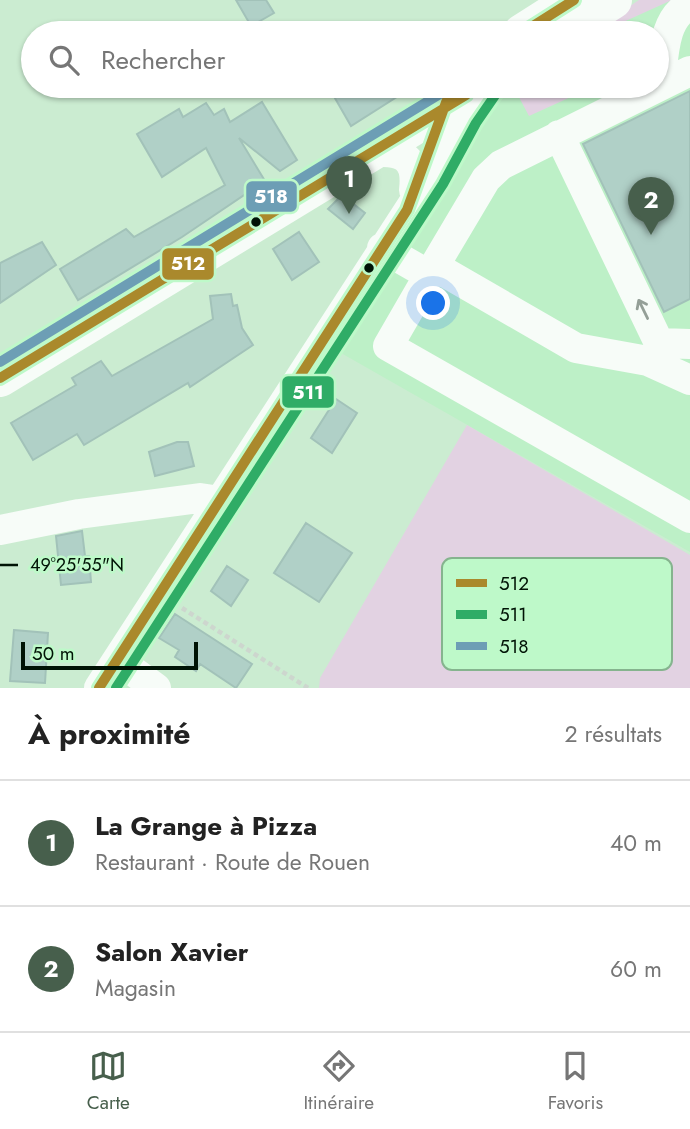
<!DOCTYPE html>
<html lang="fr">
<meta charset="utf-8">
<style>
:root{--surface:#fff;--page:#f6f6f6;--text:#222;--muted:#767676;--line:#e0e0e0;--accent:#475f4c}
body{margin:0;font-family:Jost,sans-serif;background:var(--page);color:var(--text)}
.scale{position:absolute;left:21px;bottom:18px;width:177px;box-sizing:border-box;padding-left:7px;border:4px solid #001305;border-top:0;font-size:19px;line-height:24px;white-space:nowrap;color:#001305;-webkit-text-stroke:5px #bef9c9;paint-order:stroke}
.you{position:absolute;left:434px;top:304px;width:24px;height:24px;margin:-18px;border:5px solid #fff;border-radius:50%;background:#1a73e8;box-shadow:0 0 0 10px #1a73e833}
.badge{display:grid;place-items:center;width:46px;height:46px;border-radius:50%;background:var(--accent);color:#fff;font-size:23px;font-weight:700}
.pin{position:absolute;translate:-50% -58px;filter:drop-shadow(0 2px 4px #0008)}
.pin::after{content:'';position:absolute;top:37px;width:24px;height:21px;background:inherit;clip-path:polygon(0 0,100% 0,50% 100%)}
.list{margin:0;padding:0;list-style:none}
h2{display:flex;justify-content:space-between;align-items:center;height:91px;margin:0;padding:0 28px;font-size:30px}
h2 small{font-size:23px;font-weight:400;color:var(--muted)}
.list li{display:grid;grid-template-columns:46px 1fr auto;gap:21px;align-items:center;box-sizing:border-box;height:126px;padding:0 28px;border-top:2px solid var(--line)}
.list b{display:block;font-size:26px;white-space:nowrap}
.list p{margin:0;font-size:23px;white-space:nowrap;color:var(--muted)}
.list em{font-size:23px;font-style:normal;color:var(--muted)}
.icon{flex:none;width:38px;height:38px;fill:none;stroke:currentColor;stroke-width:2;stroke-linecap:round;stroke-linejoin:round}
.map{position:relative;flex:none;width:690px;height:688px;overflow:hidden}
.search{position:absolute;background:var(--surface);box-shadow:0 2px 5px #0004;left:21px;right:21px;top:21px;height:77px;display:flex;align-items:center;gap:18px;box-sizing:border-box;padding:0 24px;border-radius:38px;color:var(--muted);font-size:26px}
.sheet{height:343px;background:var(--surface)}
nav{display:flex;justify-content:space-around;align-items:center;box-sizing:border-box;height:98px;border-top:2px solid var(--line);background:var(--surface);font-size:19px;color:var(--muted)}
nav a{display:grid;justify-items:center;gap:4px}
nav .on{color:var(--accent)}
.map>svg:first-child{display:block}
</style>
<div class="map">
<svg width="690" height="688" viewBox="0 0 690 688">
<rect width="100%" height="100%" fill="#cbecd1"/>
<!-- built -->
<path fill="#bdf0c7" d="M661,0h29v552l-349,-199 134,-221 38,-46h144v-53h-53z"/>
<!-- green -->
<path fill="#e2d2e2" d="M639,0h33l-53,24 -3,9h-26z
M513,86h82l-66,30z
M467,425l223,130v133h-371l1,-10z"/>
<!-- building -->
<path fill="#b0d0c7" stroke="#a2c2b9" stroke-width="2" d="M236,0h30l8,13 -23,13z
M328,86h86l-63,40z
M690,91v208l-26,13 -81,-168z
M262,102l35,58 -17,11 -41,-33 26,43 -83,56 -104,63 -18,-31 66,-40 8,8 91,-52 -19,-37 -44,29 -25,-43 42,-25 4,8 23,-14 8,12 10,-6 6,13z
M342,195l23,18 -12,16 -25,-20z
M299,232l20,30 -27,18 -19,-31z
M42,242l14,23 -56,38v-40z
M231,294l2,12 4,-1 5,23 11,17 -63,42 -2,-4 -104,62 -7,-11 -44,26 -22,-37 65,-38 -4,-7 29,-17 11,15 101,-57 -3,-23z
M336,399l21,14 -25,40 -21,-15z
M177,442h11l6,24 -39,10 -6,-24z
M306,523l46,30 -33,49 -45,-29z
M82,531l3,25h4l2,26 -30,3 -5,-49z
M227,566l21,14 -17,26 -20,-15z
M175,614l77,50 -16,24 -36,-24 -4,7 -21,-14 4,-7 -20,-12z
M14,630l34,3 -3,50 -35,-2z"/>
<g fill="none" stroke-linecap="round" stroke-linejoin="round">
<!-- path -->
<path stroke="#cdd6ce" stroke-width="4.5" stroke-dasharray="5 3.5" stroke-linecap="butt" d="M182,608l126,80"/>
<!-- minor -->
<path stroke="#f7fcf8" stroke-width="30" d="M660,86c4,-27 2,-68 30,-81
M559,135l100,208 31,1
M369,153c31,-4 49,3 45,37
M382,248l47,27 57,-96 15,-14 189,-94
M434,266l142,82 72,13 42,19
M429,275l-41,71 302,172
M0,530l79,-16 121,-16 20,3
M118,660l38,28
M99,688l332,-512 53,-90"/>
<!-- major -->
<path stroke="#f7fcf8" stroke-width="38" d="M522,33l52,-33
M561,33l52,-33
M0,378l480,-292"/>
<!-- bus-1 casing -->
<g stroke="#bef9c9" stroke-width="16">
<path id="bus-1" d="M522,33l52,-33
M0,378l466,-283
M99,688l308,-478 45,-124"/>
</g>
<!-- bus-2 casing -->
<g stroke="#bef9c9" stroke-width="16">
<path id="bus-2" d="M116,688l327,-504 33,-61 20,-29"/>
</g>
<!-- bus-3 casing -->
<g stroke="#bef9c9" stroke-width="16">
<path id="bus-3" d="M0,362l453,-276"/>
</g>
<!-- bus-1 -->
<use href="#bus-1" stroke="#aa892c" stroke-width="10"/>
<!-- bus-2 -->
<use href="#bus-2" stroke="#2fac66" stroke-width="10"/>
<!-- bus-3 -->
<use href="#bus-3" stroke="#6d9eb5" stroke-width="10"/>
</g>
<!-- one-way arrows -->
<defs><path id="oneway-shaft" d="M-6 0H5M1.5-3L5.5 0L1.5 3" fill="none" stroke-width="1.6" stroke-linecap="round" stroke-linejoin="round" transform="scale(1.75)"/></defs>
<use stroke="#949f97" href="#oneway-shaft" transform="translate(643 309) rotate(-116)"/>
<!-- ticks -->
<path fill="none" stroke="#001305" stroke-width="2.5" d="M0,565h18"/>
<!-- markers -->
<g fill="#001305" stroke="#bef9c9" stroke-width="2.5">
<circle cx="256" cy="222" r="6"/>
<circle cx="369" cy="268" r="6"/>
</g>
<!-- legend -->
<rect x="442" y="558" width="230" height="112" rx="10" fill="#bef9c9" stroke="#85b48e" stroke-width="2"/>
<rect x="456" y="579" width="31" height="8" fill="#aa892c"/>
<rect x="456" y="610" width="31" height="9" fill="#2fac66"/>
<rect x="456" y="642" width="31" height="8" fill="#6d9eb5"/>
<g font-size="19" fill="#001305">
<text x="499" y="590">512</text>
<text x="499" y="621">511</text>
<text x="499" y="653">518</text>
</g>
<g font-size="18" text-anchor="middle" fill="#001305" stroke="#bef9c9" stroke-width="5" stroke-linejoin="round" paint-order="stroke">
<text x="77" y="571">49°25'55"N</text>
</g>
<g stroke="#bef9c9" stroke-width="2.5">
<rect x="245" y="180" width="53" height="33" rx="7" fill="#6d9eb5"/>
<rect x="161" y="247" width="54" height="34" rx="7" fill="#aa892c"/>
<rect x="281" y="375" width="54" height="34" rx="7" fill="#2fac66"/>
</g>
<g font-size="19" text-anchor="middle" font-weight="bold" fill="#fff">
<text x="271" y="203">518</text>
<text x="188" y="270">512</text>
<text x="308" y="399">511</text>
</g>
</svg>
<div class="scale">50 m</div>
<div class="you"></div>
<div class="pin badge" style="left:349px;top:214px">1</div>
<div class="pin badge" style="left:651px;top:235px">2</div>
<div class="search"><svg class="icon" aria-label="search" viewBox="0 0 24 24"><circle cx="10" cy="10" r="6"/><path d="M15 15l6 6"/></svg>Rechercher</div>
</div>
<section class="sheet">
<h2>À proximité<small>2 résultats</small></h2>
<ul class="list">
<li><span class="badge">1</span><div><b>La Grange à Pizza</b><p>Restaurant · Route de Rouen</p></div><em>40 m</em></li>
<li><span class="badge">2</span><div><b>Salon Xavier</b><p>Magasin</p></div><em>60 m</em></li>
</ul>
</section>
<nav>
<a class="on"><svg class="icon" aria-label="map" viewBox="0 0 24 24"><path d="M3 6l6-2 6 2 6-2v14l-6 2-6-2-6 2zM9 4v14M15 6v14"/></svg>Carte</a>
<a><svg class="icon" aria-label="directions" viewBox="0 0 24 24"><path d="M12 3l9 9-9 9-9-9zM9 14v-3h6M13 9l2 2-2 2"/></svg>Itinéraire</a>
<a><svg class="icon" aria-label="saved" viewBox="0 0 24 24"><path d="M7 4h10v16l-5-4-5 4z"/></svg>Favoris</a>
</nav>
